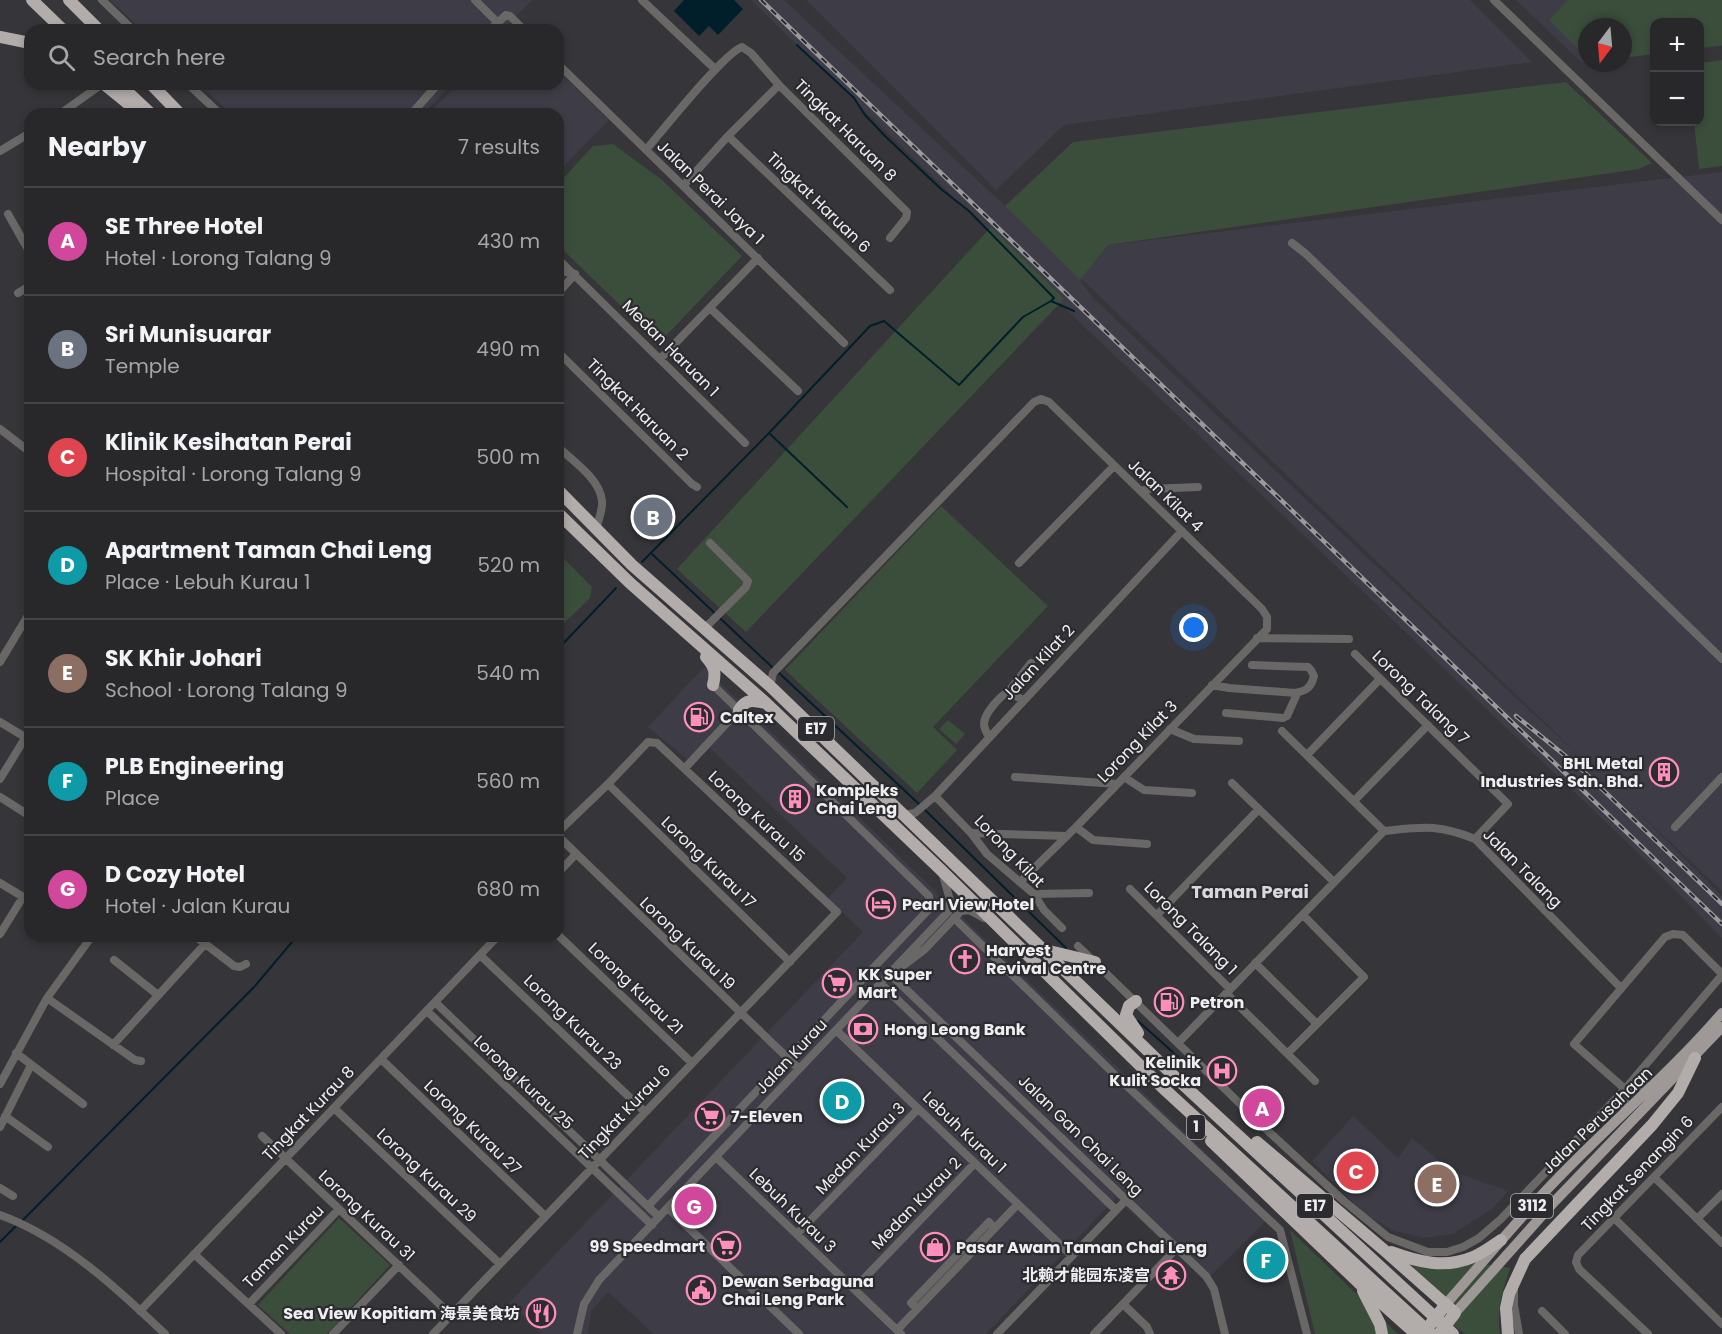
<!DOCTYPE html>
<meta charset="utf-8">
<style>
:root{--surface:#28282b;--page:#343437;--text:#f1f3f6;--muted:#a5a6a9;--line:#444447;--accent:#8c9099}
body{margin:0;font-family:Poppins,"Noto Sans SC",sans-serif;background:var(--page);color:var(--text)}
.controls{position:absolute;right:18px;top:18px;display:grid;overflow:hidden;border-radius:12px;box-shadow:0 3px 9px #0003}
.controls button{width:54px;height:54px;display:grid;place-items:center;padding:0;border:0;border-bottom:2px solid var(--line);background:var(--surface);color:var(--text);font:30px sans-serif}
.compass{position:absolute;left:1578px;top:18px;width:54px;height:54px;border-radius:50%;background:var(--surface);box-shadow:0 3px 9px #0003;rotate:196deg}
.you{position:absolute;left:1194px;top:628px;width:21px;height:21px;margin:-15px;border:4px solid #fff;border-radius:50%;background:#1a73e8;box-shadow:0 0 0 9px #1a73e833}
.badge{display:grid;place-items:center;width:39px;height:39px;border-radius:50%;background:var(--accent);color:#fff;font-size:20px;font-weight:700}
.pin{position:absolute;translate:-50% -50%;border:3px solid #fff;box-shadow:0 2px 6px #0006}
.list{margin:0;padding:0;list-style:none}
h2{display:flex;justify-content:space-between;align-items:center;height:78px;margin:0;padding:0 24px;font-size:26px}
h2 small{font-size:20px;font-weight:400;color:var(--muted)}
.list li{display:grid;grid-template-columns:39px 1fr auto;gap:18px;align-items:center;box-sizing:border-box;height:108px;padding:0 24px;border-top:2px solid var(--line)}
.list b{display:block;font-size:22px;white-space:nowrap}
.list p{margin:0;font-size:20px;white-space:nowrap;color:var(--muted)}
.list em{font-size:20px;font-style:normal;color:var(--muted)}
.icon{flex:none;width:33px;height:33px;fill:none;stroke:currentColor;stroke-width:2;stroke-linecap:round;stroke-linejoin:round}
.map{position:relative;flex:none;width:1722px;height:1334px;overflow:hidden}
.search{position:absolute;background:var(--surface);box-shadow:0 3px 9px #0003;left:24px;top:24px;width:540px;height:66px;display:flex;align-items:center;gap:15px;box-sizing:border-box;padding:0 21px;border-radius:18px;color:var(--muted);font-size:22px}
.panel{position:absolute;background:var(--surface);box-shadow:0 3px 9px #0003;left:24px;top:108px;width:540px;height:834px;border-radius:18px}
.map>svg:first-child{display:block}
</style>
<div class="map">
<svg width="1722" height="1334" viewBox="0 0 1722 1334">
<rect width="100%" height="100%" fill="#363539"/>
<!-- built -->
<path fill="#3e3d47" d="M110,0h422l-29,30h-361z
M751,0h33l221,206 75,74 14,19 422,399 64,58 -499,-478 27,-33 614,-73v719l-89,-84 89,89v42l-88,-89 -580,-551 -68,-69z
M806,0h664l62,62 -468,63 -68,65z
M1516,0h206v46l-22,3v-27h-46v32l-31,4v-31h-36v35l-5,1z
M558,71l51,49 -51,52v-58h-130l30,-30h100z
M199,84h253l-29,30h-192z
M704,667l567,549 -66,65 -89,-83 -130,136h-332l-46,-42 -17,19 -3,23h-46l-33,-31 354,-371 -35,-34 19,-20 -137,-130 -17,16 -45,-37z
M1353,1116l45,42 14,-20 39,33 57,20 -16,18 -39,25 -30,4 -31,-8 -28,-17 -52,-52z"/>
<!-- green -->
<path fill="#3b4e3c" d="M1568,0h154v45l-22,3v-26h-46v32l-31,4v-31h-36v31l-38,-38z
M1722,60v106l-23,3 -5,-47h6v-59z
M1566,82l86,81 -13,6 -531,76 -28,35 -75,-74 68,-64z
M613,144l49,36 80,76 -83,87 -101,-98v-61l35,-38z
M991,227l73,72 -318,333 -69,-63z
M941,506l107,100 -115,121 24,23 -40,43 -132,-123z
M558,553l34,34 -2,11 -32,31z
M948,720l17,14 -9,10 -17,-15z
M339,1218l51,47 -63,69h-37l-32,-29z
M1290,1230l108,104h-83z
M1472,1262l38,6c-7,22 -14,43 -10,66h-35l-15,-11 8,-8 -52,-50c23,5 43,3 66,-3z"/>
<!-- water -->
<path fill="#001f2b" d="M684,0h50l9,9 -25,26 -9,-9 -10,10 -25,-25z"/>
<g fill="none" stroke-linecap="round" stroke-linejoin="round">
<!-- stream -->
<path stroke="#001f2b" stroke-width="2" d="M797,45l57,53 11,17 21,22 55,52 28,22 85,87 -3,3
M769,433l78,74
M651,553l122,115
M642,562l127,-129 101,-107 14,-5 75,64 64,-68 28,-16 23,10
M558,649l58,-61
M778,672l142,133
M924,809l142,139
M1138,1021l48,43
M22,1221l233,-235 42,-50
M0,1242l17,-17"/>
<!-- minor -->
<path stroke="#6a6867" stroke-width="8" d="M102,0l31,30
M475,0l23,23
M642,0l73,69
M1494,0l228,220
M490,30l16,-15 4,1 14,14
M558,64l286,279
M188,84l32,30
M60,114l42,-30
M415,114l-1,-3 24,-27
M728,136l162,154
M646,150c17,-20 77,-96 96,-103l9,6 28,32 128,127 -1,6 -16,20
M0,151l30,-18
M683,186l45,-50 51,-51
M8,214l22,39
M1292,243l14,11 416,405
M558,259l187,184
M558,270l17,4
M18,293l12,-7
M558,293l17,-19
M710,308l88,83
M558,352l134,132 5,3
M660,359l98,-101
M0,429l30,23
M558,447c15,14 42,32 44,54 1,9 -4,20 -6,28
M1141,491l8,-2 49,-2
M1019,563l95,-97
M704,629l42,-42 2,-6 -38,-38
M1257,638l92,1
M1355,654l153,150 -33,35
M0,662l29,-48
M1212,685l17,3 66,5c11,-2 16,-5 19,-17l-3,-6 -3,-3 -56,-2
M770,686l3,-13 261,-271 7,-3 8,3 213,207 5,8v12l-191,198 -56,55
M1008,692l23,-29
M1226,713l57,5 4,-2 9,-20 -1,-3
M0,722l30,18
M1170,729l24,10 45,2
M1282,731l102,100
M989,737c-3,-5 -5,-8 -5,-14 1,-10 15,-26 24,-31l15,8
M1307,755l73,-76
M685,768l54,-58
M1015,777l102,7
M1124,777l20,13 48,3
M0,779l30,-49
M1232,783l102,99
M608,784l182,178
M935,796l36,37 16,21 47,40 10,16 18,18
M0,797l30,19
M1354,801l74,-76
M904,815l11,-2 20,-17 247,-265
M1076,827l17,13 54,4
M1675,827l47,-50
M971,833l96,3
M558,836l241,233
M558,873l18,-19
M0,883l30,18
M1130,889l100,100
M1034,894l55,-1
M1157,915l102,-106
M954,918l159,155 167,157 27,104
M0,934l23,-37
M558,935l134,128
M195,936l39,30 6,1 6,-3
M1078,946l190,185 76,70 44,36 40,15h19l16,-5 16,-9 22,-19 124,-130 97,-114
M480,955l165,157
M114,960l44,35
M1255,963l62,61
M904,965l21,-16 36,-38 8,-1 15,8
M890,974l316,302 8,13 11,45
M880,983l236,227
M1226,993l89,88
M47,998l88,62 6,1
M435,1002l224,215
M427,1011l225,214
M836,1030l236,226
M1179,1042l205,-211c39,-4 54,-7 91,8l146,149
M113,1045l92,-101
M16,1053l67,51
M1288,1053l76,-76 -61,-62
M381,1059l164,157
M0,1084l47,-86 45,-62
M1625,1089l-51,-45 91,-107 8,-3 10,1 39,39
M1625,1089l29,-4
M334,1108l166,156
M1624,1114l1,-25
M5,1116l43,31
M0,1127l31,-62
M262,1136l189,179
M716,1157l185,177
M1654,1177l68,66
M0,1188l13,8
M648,1206l282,-298 -1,-12 -216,-211
M668,1208l131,126
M0,1215c62,22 118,74 165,119
M1614,1218l108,106
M1697,1219l25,-25
M797,1234l121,-125
M194,1254l87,80
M854,1289l121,-126
M1514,1289v16l5,29
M249,1304l90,-95
M1123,1304l24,23 3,7
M917,1309l-6,-6 78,-81 5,6
M140,1311l358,-375
M1542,1311l23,23
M897,1330l120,-125
M333,1334l66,-69
M433,1334l404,-422 -180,-169 -9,-1 -40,42 -50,48
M577,1334l7,-30 15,-24 349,-368 2,-12 -8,-28
M997,1334l129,-134
M1094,1334l83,-86
M1648,1334l-69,-65 -3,-7 2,-7 144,-148"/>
<!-- major -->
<path stroke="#9e9997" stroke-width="10" d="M1446,1304c37,-42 73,-86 112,-126 54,-56 113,-106 164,-165
M1455,1313l100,-112 167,-174"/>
<!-- highway -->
<path stroke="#b2acaa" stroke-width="12" d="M32,0l31,30
M69,0l30,30
M0,37l30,6
M104,84l37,30
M119,84l32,30
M151,84l29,30
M558,490l74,75 138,121 406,392 277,256
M558,513l72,70 136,120 175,167 221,217 269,247
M706,657c9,10 10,16 7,28
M739,710c7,-11 13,-10 26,-7
M1049,951l46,11
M1136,1001l-7,5 -3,9 12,18
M1211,1141l148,142 57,51
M1257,1142l127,108 69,61
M1391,1252c27,10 54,17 82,5 10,-4 19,-11 28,-17
M1363,1291l17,33 2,10
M1508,1334l-2,-26 3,-14 16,-35 127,-134 26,-32 17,-35"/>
<!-- rail casing -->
<g stroke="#9a9a9d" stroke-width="4.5">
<path id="rail" d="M761,0l961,924
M1516,716l63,51 143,137"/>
</g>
<!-- rail -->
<use href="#rail" stroke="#2c2b2f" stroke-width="2" stroke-dasharray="7" stroke-linecap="butt"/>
<!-- highway-bridge -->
<path stroke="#b2acaa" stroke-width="12" d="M1423,1334l23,-30
M1439,1334l16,-21"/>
</g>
<!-- icons -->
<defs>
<g id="fuel-ring" transform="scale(1.5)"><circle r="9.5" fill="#2c2b2f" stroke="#fe8ebc" stroke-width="1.5"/><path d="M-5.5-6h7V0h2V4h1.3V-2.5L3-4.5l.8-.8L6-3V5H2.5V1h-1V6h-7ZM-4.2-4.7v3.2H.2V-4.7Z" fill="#fe8ebc"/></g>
<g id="building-ring" transform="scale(1.5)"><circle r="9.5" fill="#2c2b2f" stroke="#fe8ebc" stroke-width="1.5"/><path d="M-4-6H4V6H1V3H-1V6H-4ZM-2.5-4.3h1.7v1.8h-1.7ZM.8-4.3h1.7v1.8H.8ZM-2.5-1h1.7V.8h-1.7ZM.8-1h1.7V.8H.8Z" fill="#fe8ebc"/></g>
<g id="hotel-ring" transform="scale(1.5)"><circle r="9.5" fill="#2c2b2f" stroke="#fe8ebc" stroke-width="1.5"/><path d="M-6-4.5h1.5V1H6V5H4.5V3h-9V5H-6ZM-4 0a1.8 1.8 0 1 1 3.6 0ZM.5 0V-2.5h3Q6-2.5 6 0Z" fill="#fe8ebc"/></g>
<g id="church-ring" transform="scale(1.5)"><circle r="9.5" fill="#2c2b2f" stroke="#fe8ebc" stroke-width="1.5"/><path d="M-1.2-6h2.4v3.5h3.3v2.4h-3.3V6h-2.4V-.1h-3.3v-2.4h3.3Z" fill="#fe8ebc"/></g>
<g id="supermarket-ring" transform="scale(1.5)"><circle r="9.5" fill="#2c2b2f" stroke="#fe8ebc" stroke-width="1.5"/><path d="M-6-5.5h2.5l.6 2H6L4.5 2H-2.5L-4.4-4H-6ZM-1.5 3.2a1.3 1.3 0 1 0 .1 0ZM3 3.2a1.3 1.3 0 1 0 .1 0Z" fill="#fe8ebc"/></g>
<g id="bank-ring" transform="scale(1.5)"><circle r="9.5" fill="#2c2b2f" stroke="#fe8ebc" stroke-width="1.5"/><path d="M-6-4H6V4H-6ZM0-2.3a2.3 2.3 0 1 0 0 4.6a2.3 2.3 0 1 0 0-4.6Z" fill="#fe8ebc"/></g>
<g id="hospital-ring" transform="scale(1.5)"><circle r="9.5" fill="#2c2b2f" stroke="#fe8ebc" stroke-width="1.5"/><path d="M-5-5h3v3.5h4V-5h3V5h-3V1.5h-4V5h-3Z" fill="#fe8ebc"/></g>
<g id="shop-ring" transform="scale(1.5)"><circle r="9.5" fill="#2c2b2f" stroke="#fe8ebc" stroke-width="1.5"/><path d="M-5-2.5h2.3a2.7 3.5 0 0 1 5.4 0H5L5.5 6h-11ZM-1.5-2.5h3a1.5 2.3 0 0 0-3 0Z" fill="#fe8ebc"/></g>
<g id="temple-ring" transform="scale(1.5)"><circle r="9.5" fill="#2c2b2f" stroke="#fe8ebc" stroke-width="1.5"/><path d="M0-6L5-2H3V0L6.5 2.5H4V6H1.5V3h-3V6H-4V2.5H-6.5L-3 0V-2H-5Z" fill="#fe8ebc"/></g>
<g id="civic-ring" transform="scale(1.5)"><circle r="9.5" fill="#2c2b2f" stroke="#fe8ebc" stroke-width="1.5"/><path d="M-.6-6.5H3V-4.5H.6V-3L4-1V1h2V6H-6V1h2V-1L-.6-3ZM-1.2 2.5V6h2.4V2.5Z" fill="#fe8ebc"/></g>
<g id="restaurant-ring" transform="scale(1.5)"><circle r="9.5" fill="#2c2b2f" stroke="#fe8ebc" stroke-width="1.5"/><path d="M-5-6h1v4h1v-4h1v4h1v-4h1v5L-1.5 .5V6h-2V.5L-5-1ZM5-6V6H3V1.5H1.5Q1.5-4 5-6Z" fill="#fe8ebc"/></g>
</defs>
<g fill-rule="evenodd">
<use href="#fuel-ring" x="699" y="717"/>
<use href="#building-ring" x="1664" y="772"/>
<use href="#building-ring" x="795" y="799"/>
<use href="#hotel-ring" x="881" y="904"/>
<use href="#church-ring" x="965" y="959"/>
<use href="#supermarket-ring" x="837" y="983"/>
<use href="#fuel-ring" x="1169" y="1002"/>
<use href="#bank-ring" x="863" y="1029"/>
<use href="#hospital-ring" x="1222" y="1071"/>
<use href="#supermarket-ring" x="710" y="1116"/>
<use href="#supermarket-ring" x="726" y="1246"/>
<use href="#shop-ring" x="935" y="1247"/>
<use href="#temple-ring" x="1171" y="1275"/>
<use href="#civic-ring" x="701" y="1290"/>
<use href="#restaurant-ring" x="541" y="1313"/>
</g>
<g text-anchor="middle" stroke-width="4.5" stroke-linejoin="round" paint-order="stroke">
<!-- shield labels -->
<g fill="#2c2b2f" stroke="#b4b4b8" stroke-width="1.5">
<rect x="798" y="717" width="36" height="24" rx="4.5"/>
<rect x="1187" y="1115" width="18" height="24" rx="4.5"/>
<rect x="1297" y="1194" width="36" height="24" rx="4.5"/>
<rect x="1511" y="1194" width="42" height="24" rx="4.5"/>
</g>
<g font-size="15" font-weight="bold" fill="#efeff2">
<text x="816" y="734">E17</text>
<text x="1196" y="1132">1</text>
<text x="1315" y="1211">E17</text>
<text x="1532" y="1211">3112</text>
</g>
<!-- street labels -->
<g font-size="16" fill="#efeff2" stroke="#2c2b2f">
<text transform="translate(846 130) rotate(45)" y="6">Tingkat Haruan 8</text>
<text transform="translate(711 192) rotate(44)" y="6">Jalan Perai Jaya 1</text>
<text transform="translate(819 202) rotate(44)" y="6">Tingkat Haruan 6</text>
<text transform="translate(671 348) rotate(45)" y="6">Medan Haruan 1</text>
<text transform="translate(638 409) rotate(45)" y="6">Tingkat Haruan 2</text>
<text transform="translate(1166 495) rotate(44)" y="6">Jalan Kilat 4</text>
<text transform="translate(1038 662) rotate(-47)" y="6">Jalan Kilat 2</text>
<text transform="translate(1421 697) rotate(44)" y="6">Lorong Talang 7</text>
<text transform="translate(1137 741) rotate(-46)" y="6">Lorong Kilat 3</text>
<text transform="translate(757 816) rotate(43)" y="6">Lorong Kurau 15</text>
<text transform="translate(1010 851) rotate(46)" y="6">Lorong Kilat</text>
<text transform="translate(709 862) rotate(44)" y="6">Lorong Kurau 17</text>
<text transform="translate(1523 868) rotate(45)" y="6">Jalan Talang</text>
<text transform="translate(1191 928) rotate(45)" y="6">Lorong Talang 1</text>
<text transform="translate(688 943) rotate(44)" y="6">Lorong Kurau 19</text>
<text transform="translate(636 988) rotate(44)" y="6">Lorong Kurau 21</text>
<text transform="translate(573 1022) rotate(44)" y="6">Lorong Kurau 23</text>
<text transform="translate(791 1056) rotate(-47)" y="6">Jalan Kurau</text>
<text transform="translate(524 1082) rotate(43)" y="6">Lorong Kurau 25</text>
<text transform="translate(624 1112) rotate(-46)" y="6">Tingkat Kurau 6</text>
<text transform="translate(308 1113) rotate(-46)" y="6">Tingkat Kurau 8</text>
<text transform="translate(1597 1120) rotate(-44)" y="6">Jalan Perusahaan</text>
<text transform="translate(473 1127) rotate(44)" y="6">Lorong Kurau 27</text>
<text transform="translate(965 1132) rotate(44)" y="6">Lebuh Kurau 1</text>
<text transform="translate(1081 1135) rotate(44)" y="6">Jalan Gan Chai Leng</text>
<text transform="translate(860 1148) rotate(-46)" y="6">Medan Kurau 3</text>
<text transform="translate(1637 1173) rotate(-46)" y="6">Tingkat Senangin 6</text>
<text transform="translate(427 1175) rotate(43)" y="6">Lorong Kurau 29</text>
<text transform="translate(916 1203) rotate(-46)" y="6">Medan Kurau 2</text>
<text transform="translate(793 1210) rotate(44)" y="6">Lebuh Kurau 3</text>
<text transform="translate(367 1215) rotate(43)" y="6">Lorong Kurau 31</text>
<text transform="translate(283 1246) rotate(-46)" y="6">Taman Kurau</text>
</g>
<!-- poi labels -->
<g font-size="16" font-weight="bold" fill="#efeff2" stroke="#2c2b2f" text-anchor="start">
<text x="720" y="723">Caltex</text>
<text x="1643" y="769" text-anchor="end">BHL Metal<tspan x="1643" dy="18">Industries Sdn. Bhd.</tspan></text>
<text x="816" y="796">Kompleks<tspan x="816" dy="18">Chai Leng</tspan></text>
<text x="902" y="910">Pearl View Hotel</text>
<text x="986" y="956">Harvest<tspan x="986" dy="18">Revival Centre</tspan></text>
<text x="858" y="980">KK Super<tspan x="858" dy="18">Mart</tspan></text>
<text x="1190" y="1008">Petron</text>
<text x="884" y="1035">Hong Leong Bank</text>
<text x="1201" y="1068" text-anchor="end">Kelinik<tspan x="1201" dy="18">Kulit Socka</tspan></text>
<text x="731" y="1122">7-Eleven</text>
<text x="705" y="1252" text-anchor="end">99 Speedmart</text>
<text x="956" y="1253">Pasar Awam Taman Chai Leng</text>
<text x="1150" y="1281" text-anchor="end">北赖才能园东凌宫</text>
<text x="722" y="1287">Dewan Serbaguna<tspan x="722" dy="18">Chai Leng Park</tspan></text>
<text x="520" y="1319" text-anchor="end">Sea View Kopitiam 海景美食坊</text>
</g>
<!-- neighbourhood labels -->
<g font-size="18" font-weight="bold" fill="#d9d8de" stroke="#2c2b2f">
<text x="1250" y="898">Taman Perai</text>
</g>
</g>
</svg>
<div class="controls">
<button>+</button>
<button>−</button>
</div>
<svg class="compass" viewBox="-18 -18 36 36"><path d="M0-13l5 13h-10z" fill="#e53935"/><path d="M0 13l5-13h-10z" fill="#a5a6a9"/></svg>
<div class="you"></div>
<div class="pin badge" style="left:1262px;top:1108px;background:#d1479c">A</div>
<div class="pin badge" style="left:653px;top:517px;background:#6b7280">B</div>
<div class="pin badge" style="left:1356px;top:1171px;background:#e0444e">C</div>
<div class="pin badge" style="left:842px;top:1101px;background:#0f9aa8">D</div>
<div class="pin badge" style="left:1437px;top:1184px;background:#8d6e63">E</div>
<div class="pin badge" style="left:1266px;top:1260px;background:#0f9aa8">F</div>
<div class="pin badge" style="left:694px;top:1206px;background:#d1479c">G</div>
<div class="search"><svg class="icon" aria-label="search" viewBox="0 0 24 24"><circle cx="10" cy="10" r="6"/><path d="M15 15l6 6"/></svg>Search here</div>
<section class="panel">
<h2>Nearby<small>7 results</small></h2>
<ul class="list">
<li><span class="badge" style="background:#d1479c">A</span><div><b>SE Three Hotel</b><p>Hotel · Lorong Talang 9</p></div><em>430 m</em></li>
<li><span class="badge" style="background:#6b7280">B</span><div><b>Sri Munisuarar</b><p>Temple</p></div><em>490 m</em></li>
<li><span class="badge" style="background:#e0444e">C</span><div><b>Klinik Kesihatan Perai</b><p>Hospital · Lorong Talang 9</p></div><em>500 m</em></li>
<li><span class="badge" style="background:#0f9aa8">D</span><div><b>Apartment Taman Chai Leng</b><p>Place · Lebuh Kurau 1</p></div><em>520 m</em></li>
<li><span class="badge" style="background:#8d6e63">E</span><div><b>SK Khir Johari</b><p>School · Lorong Talang 9</p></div><em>540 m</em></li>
<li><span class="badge" style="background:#0f9aa8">F</span><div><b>PLB Engineering</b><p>Place</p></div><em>560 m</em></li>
<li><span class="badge" style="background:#d1479c">G</span><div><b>D Cozy Hotel</b><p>Hotel · Jalan Kurau</p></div><em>680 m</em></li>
</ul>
</section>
</div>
